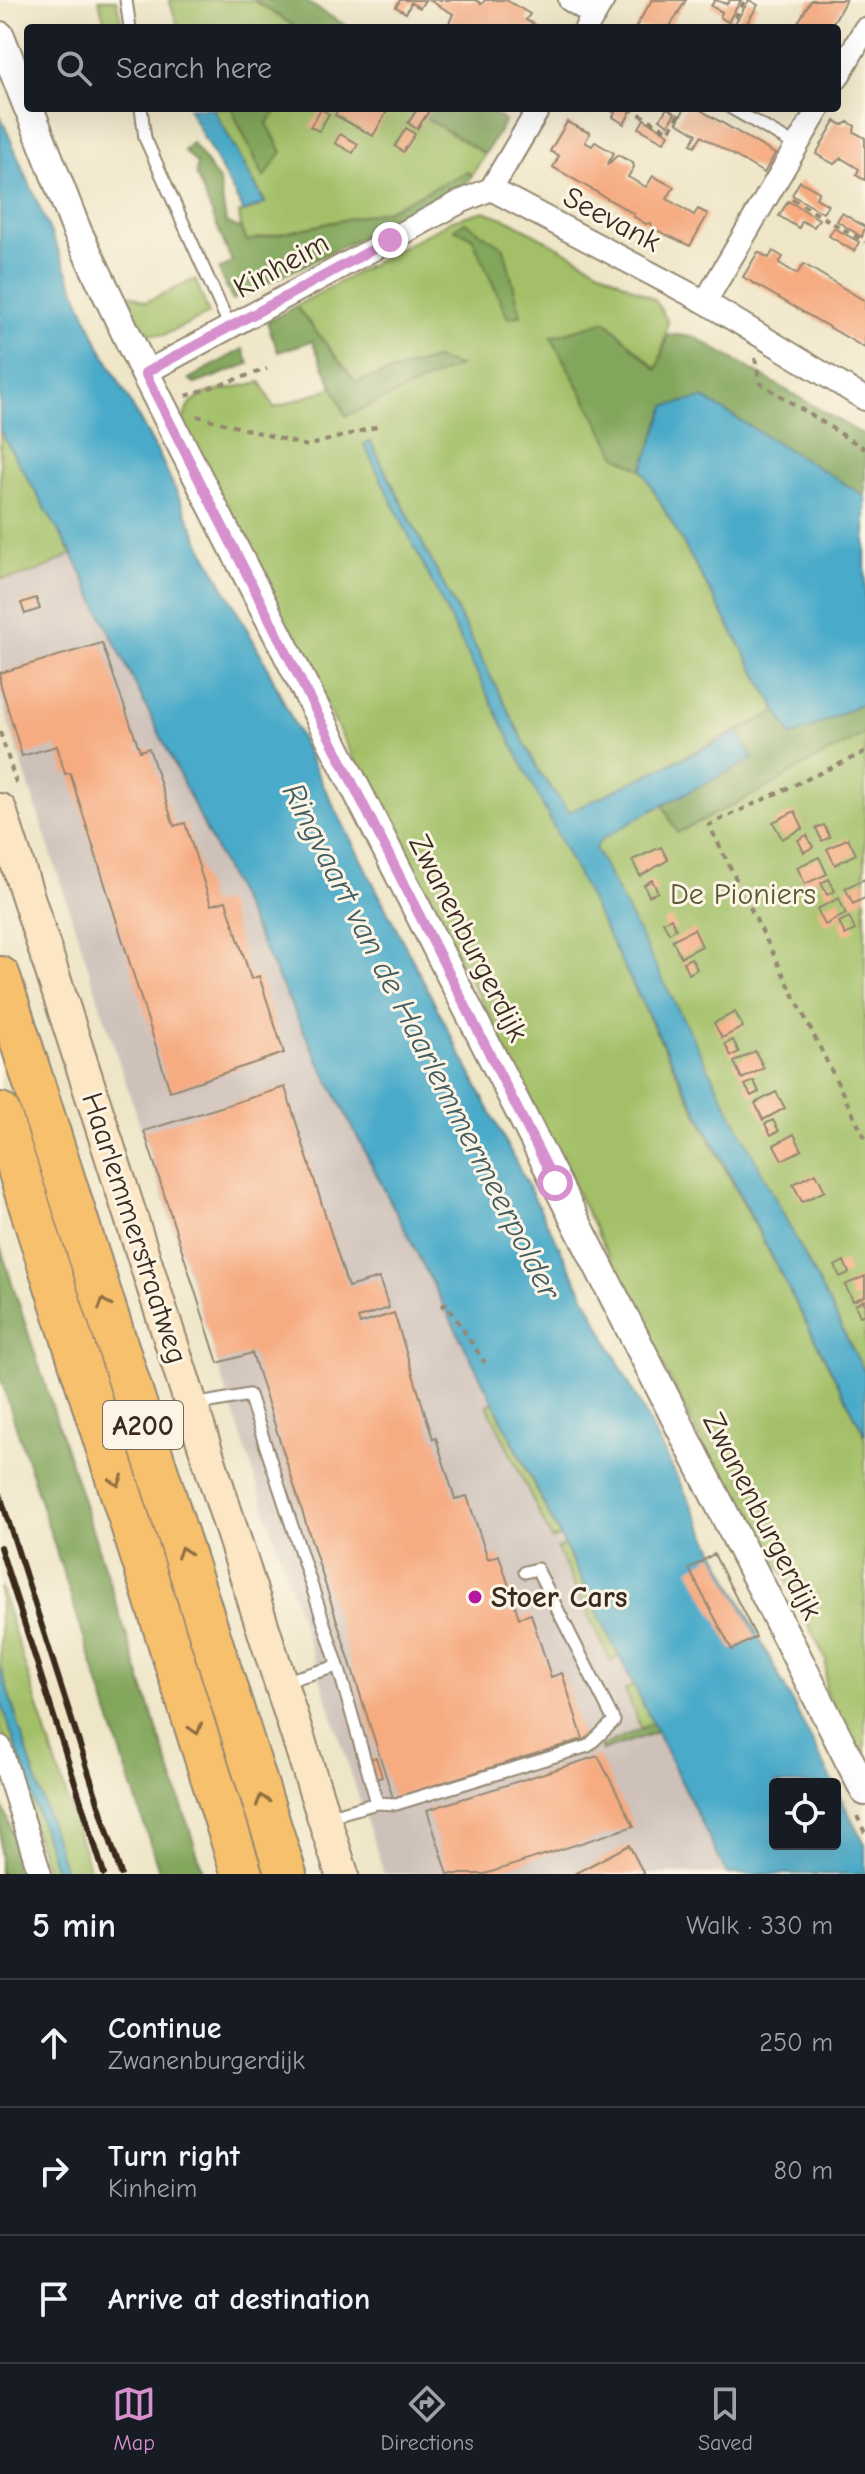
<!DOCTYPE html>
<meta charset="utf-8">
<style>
:root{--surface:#171b24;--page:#20242c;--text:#f1f3f6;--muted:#9ea1a6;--line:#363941;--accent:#d690ce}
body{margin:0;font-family:"Comic Neue",sans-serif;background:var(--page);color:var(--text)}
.controls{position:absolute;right:24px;bottom:24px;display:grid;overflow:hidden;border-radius:8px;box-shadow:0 8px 32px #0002}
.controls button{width:72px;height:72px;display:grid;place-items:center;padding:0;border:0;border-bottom:2px solid var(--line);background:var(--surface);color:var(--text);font:40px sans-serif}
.stop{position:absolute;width:24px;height:24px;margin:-18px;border:6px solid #d690ce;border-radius:50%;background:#fff}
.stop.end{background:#d690ce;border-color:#fff;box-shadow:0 2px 8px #0008}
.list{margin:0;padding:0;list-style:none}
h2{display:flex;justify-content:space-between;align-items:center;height:104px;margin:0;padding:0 32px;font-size:34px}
h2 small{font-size:26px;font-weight:400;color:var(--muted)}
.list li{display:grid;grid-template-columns:52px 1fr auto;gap:24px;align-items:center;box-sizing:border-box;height:128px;padding:0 32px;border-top:2px solid var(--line)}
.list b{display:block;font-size:30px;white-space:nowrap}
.list p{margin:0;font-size:26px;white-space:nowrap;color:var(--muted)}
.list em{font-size:26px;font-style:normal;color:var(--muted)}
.icon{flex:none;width:44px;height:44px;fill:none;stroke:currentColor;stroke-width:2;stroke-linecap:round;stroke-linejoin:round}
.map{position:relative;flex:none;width:865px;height:1874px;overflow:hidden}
.search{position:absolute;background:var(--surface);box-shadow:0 8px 32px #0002;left:24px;right:24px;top:24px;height:88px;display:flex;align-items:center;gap:20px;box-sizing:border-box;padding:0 28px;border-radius:8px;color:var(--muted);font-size:30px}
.sheet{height:488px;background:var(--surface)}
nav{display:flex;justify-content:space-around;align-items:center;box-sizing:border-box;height:112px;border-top:2px solid var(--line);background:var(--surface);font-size:22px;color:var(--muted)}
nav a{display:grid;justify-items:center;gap:4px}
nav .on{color:var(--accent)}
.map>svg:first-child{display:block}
</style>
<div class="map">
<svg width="865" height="1874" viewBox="0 0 865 1874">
<rect width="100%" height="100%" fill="#fcf5e5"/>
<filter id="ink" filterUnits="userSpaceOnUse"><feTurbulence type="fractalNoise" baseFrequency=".0125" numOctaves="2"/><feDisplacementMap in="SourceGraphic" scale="16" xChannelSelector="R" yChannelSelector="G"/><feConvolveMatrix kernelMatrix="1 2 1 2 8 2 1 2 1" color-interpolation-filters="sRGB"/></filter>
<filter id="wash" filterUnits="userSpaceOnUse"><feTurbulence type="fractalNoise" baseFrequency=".006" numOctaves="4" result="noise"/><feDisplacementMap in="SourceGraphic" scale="32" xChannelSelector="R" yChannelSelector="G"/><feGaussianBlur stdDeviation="1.8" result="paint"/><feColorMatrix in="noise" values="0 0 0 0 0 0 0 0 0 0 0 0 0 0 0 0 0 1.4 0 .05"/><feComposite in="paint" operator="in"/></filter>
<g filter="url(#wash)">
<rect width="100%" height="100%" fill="#efe6c8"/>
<!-- industrial -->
<path fill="#cec1ba" d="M65,542l323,654 340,678h-344l-384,-1177v-139z"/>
<!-- green -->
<path fill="#a3c067" stroke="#6f7542" stroke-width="2" fill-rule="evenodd" d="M99,0h17l7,28h-17z
M169,0h84l39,25 -2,3h-111z
M213,108h18l33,69 3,-54 12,-15h145l4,11 57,35 -13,21 -5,-3 -79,38 -141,31 -6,-12 -2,-16 17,-5 9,-6z
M484,211l27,10 144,79 13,22 -10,48 -52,-49 -55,16 66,119 25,14 135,241 -208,102 -29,-40 -169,-331 -7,3 347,697 154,293v333l-40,-77 1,-31 -75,-150 -23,-14 -245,-492 -55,-100 -246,-480 6,-18 16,-12 57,-12 13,26 60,-21 12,29 89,-57 -79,23 -60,-76 156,-86zM472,237l49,78 -13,2z
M195,279l14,35 -45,21 -23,-2 -19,-42 24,11z
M0,431l72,123c-21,10 -48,27 -72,24z
M865,692v705l-286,-556z
M493,1402l67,135 -8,3 -65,-135z
M564,1545l55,111 -8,6 -54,-113z
M0,1587l91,287h-43l-48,-147z
M634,1685l19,38 -12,6 -16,-39z"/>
<!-- forest -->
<path fill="#82a65c" stroke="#5e683d" stroke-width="2" d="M253,0h50l47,28h-60l2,-4z
M231,108h48l-12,15 15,29 -18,25z
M424,108h60l21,13 -20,33 -57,-35z
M192,143l27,38 7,41 15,7 6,12 141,-31 79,-38 5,3 -9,14 -231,111 -13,-30 13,-8 -36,-87 1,-11 -13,-14z
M465,222l39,26 17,67 -13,3 -36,-81 -18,-8z
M296,306l60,76 79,-23 24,7 -113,50 -34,-75 -34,11 -11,-30z
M606,321l51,49 11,-36 27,3 170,99v60l-162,-98 -37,8 -24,64 -25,-14 -66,-119z
M243,349l6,15 -54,20 -6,-5z
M865,702v32l-75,39 -15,11 -98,49 -14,-28 90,-46 -15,-27 39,-21 15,26z
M0,1246l204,628h-44l-160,-498z
M653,1723l4,9 -55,19 -2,-4z
M0,1808l4,1 23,65h-27z"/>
<!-- water -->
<path fill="#4aaac9" stroke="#426a74" stroke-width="2" d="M188,108h25l52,95 -21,9z
M0,115l98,228 62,114 43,92 61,111 59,125 511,999h-59v60h60v-57l30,58v29h-138l-218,-441 -195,-381 -242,-498 -72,-123z
M703,398l162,98v206l-73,35 -150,-267 24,-64z
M370,441l170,332 29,39 169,-80 15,27 -106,54 -46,27 -6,8 270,525v62c-172,-328 -338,-658 -501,-991z
M0,1666l66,208h-9l-57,-176z"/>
<g id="blocks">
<!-- building -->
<path fill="#f6ab81" d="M400,0h25l-5,8 -9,-5 -5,10 -10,-6z
M429,0h47l6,4 3,-4h21l24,14 -4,6 15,8h-94l6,-14z
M652,0h34l-17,28h-34z
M715,0l12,4 3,-4h11l-13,22 -8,-5 2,-5 -11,-6z
M749,0l9,5 -14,23h-5l-5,-3z
M811,0h35l-16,28h-35z
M339,108h50l-16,28 -38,-21z
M418,108l11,3 -12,18 -9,-6z
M606,108h19l6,3 -7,13 -11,-7 2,-4z
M667,108l8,5 -7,12 -8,-6z
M685,108h12l78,46 -11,19 -63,-37 -6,10 -4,-2 6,-10 -20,-12z
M321,109l8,5 -10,17 -9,-4z
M644,119l25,15 -5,8 -25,-14z
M835,121l8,4 5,-3 7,4 -1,6 11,6v42l-9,-5 3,-6 -18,-11 -7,6 -18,-10z
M567,122l23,11 -5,9 7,4 3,-4 19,11 -7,12 11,-10 15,8 1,4 -6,10 18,10 7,-11 21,11 -7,12 27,16 4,-6 10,5 -18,32 -38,-18 -1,-5 -5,1 -13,-8 1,-2 -81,-47 6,-11 -9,-5z
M406,128l9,6 -12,18 -8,-6z
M340,134l18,10 -5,9 -18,-10z
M800,181l19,11 -3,6 12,7 -5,8 -31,-18z
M788,201l31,18 -5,8 -12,-6 -3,7 -20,-12z
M842,213l23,14 -3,10 -25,-16z
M834,228l25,14 -5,9 -25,-15z
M773,251l10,6 -4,6 18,11 7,-10 61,37v47l-122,-71 15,-25 11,6z
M36,598l4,11 -15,5 -4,-11z
M102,643l38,108 9,-3 25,78 11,-3 26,82 15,-4 25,78 8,-3 25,77 -114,38 -100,-318 -5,1 -8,-28 -35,10 -22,-74v-9z
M795,811l8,17 -21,11 -9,-17z
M824,825l6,12 -8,4 -6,-13z
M807,835l6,12 -9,5 -6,-12z
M848,838l8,16 -21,11 -8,-16z
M661,847l7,13 -28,16 -8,-16z
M819,857l8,17 -22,10 -8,-17z
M829,879l6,12 -8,4 -6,-12z
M865,879v19l-12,6 -8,-16z
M652,880l6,12 -9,4 -5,-11z
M839,898l7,16 -21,11 -8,-16z
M849,917l6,13 -10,5 -6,-13z
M671,918l5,11 -7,4 -6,-11z
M694,929l8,17 -21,11 -9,-17z
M691,958l6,11 -8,5 -6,-12z
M735,1012l8,15 -21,11 -8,-15z
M733,1040l6,12 -8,4 -6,-12z
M755,1051l9,17 -22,11 -8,-17z
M754,1081l5,11 -8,4 -6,-11z
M285,1087l63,200 31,-9 10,30 -31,10 2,6 34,-11 39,126 3,-1 19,61 12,-3 21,63 11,-4 20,63 12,-4 20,63 11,-4 21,66 -190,59 -141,-445 -34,10 -74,-232z
M776,1092l9,16 -22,12 -8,-17z
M773,1120l6,11 -8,4 -6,-11z
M794,1134l8,16 -20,10 -8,-15z
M816,1173l9,18 -23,11 -9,-18z
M844,1261l5,12 -9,4 -5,-11z
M865,1276v20l-12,5 -8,-16z
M864,1300l1,14 -5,2 -5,-11z
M714,1554l42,83 -24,13 -43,-81z
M598,1756l36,70 -149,48h-37l-21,-64z
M376,1757l6,20 -11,3 -6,-19z
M629,1845l15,29h-70z"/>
</g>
</g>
<g filter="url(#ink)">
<use href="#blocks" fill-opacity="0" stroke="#958873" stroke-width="2"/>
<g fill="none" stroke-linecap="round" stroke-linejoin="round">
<!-- service casing -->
<g stroke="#958873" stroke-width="15">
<path id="service" d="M126,0l4,28
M141,108l4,30 85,189
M731,108l66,38
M194,1405l55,-10 89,271 39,137
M285,1681l53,-15
M327,1817l50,-14 19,1 192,-58 26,-25 -77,-152 -12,3"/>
</g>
<!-- minor casing -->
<g stroke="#958873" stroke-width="26">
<path id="minor" d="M570,0l24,15
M586,28l17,-28
M837,78l28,-49
M491,189l214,113 160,97
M705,302l114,-194
M145,373l315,-171 31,-13 48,-81
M0,1747l40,127"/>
</g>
<!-- tertiary casing -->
<g stroke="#958873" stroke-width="32">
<path id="tertiary" d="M0,36l28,71
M29,108l48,123 68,142 720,1418"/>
</g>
<!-- secondary casing -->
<g stroke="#958873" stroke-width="36">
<path id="secondary" d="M0,810l342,1064"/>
</g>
<!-- motorway casing -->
<g stroke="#958873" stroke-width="44">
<path id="motorway" d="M0,977l286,897
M0,1113l242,761"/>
</g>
<!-- path -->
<path stroke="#958873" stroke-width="4" stroke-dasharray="6 6" stroke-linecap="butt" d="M729,28l16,-28
M629,108l40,23 13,-23
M792,199l73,43
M755,358l5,25 105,66
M186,396l81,-27
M197,416l110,30 72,-20
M0,732l18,57
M865,752l-156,73 156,313
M441,1307l5,-3 39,59
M857,1816l8,17"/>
<!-- service -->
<use href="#service" stroke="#fff" stroke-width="11"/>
<!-- minor -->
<use href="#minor" stroke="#fff" stroke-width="22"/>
<!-- tertiary -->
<use href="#tertiary" stroke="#fff" stroke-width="28"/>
<!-- secondary -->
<use href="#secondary" stroke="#fce6c4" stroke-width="32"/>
<!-- motorway -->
<use href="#motorway" stroke="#f7c06c" stroke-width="40"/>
<!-- rail -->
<path stroke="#3b2a1e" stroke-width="6" d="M0,1495l121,379
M0,1547l104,327"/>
</g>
<!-- one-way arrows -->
<defs><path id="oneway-chevron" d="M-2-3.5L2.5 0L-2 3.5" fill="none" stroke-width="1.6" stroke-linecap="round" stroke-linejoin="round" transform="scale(2)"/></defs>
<g stroke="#906e41">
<use href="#oneway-chevron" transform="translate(104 1304) rotate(-108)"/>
<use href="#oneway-chevron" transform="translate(117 1481) rotate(72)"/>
<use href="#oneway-chevron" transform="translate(183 1552) rotate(-108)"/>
<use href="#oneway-chevron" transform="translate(196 1729) rotate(72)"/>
<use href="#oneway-chevron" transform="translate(262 1800) rotate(-108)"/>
</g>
</g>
<g fill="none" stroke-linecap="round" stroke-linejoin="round" filter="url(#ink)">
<!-- route -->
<path stroke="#d690ce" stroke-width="10" d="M390,240l-245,133 410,810"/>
</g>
<!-- markers -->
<circle fill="#b5179e" stroke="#fcf5e5" stroke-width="3" cx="475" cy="1597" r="8"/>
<g text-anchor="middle" stroke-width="6" stroke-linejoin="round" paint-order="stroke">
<!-- shield labels -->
<rect fill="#fcf5e5" stroke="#75675a" stroke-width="2" x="103" y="1401" width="80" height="48" rx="6"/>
<g font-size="28" font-weight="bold" fill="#3b2a1e">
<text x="143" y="1435">A200</text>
</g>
<!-- street labels -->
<g font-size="30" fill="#3b2a1e" stroke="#fcf5e5">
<text transform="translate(612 219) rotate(28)" y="10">Seevank</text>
<text transform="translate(281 265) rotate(-29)" y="10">Kinheim</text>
<text transform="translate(469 938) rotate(63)" y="10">Zwanenburgerdijk</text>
<text transform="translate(135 1228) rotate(72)" y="10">Haarlemmerstraatweg</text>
<text transform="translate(763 1516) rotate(63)" y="10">Zwanenburgerdijk</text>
</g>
<!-- park labels -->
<g font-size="30" fill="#5a5734" stroke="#fcf5e5">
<text x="743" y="904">De Pioniers</text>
</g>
<!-- poi labels -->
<g font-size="30" font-weight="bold" fill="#3b2a1e" stroke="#fcf5e5" text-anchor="start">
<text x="491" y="1607">Stoer Cars</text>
</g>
<!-- water labels -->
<g font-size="32" font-style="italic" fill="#415d62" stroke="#fcf5e5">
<text transform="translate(422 1041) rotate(63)" y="11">Ringvaart van de Haarlemmermeerpolder</text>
</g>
</g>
</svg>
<div class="controls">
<button><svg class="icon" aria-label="locate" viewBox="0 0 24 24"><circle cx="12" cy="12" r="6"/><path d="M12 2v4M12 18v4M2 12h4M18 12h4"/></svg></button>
</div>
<div class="stop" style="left:555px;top:1183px"></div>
<div class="stop end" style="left:390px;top:240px"></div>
<div class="search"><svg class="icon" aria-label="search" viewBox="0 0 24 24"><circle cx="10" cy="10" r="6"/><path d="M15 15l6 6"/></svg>Search here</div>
</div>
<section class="sheet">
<h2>5 min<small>Walk · 330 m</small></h2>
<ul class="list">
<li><svg class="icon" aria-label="ahead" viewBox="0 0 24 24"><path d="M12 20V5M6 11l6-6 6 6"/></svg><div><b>Continue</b><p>Zwanenburgerdijk</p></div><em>250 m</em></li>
<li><svg class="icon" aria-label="right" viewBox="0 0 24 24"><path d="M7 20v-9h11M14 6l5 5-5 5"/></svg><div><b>Turn right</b><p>Kinheim</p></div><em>80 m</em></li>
<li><svg class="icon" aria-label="arrive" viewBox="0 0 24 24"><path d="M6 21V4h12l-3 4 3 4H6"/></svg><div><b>Arrive at destination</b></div></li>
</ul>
</section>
<nav>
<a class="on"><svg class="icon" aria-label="map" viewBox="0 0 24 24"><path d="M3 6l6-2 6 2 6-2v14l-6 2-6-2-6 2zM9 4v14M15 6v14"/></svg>Map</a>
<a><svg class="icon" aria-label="directions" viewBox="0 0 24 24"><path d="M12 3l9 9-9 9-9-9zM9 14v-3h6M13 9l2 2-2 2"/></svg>Directions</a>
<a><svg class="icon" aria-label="saved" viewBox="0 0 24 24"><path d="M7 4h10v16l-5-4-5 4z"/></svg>Saved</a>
</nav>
